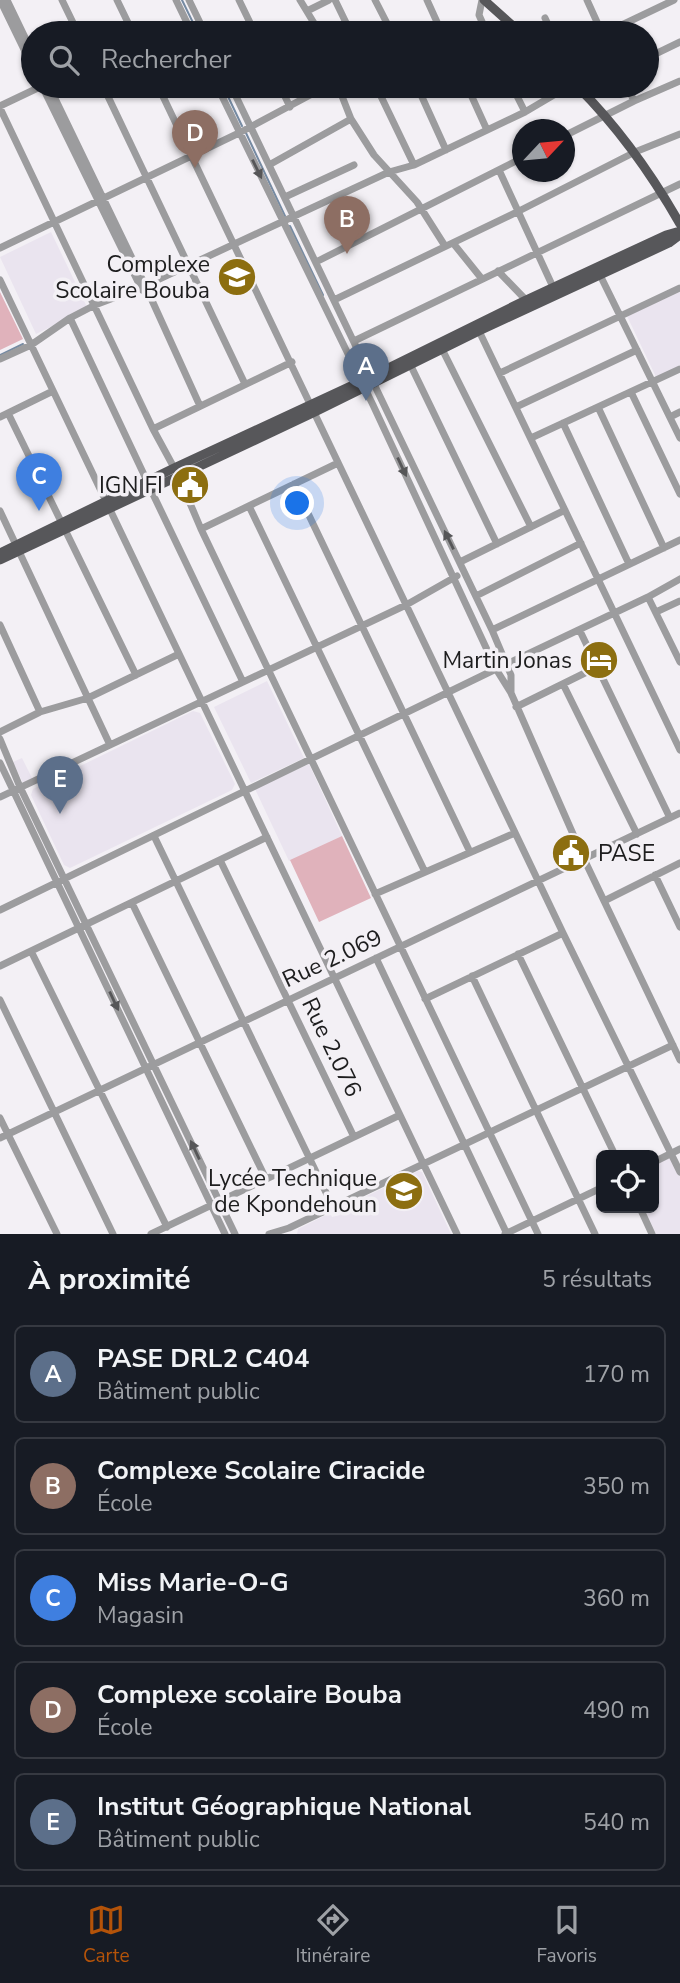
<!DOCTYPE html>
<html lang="fr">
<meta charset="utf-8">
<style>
:root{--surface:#171b24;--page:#242831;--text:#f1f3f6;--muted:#9ea1a6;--line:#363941;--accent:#b45309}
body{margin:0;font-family:"Nunito Sans",sans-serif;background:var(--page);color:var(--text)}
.controls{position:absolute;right:21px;bottom:21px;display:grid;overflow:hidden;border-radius:10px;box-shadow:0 2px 5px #0004}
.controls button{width:63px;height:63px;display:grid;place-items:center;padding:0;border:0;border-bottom:2px solid var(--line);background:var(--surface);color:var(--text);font:35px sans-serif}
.compass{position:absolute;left:512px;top:119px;width:63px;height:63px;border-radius:50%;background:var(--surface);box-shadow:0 2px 5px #0004;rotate:64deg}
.you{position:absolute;left:298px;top:504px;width:24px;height:24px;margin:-18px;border:5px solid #fff;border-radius:50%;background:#1a73e8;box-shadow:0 0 0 10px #1a73e833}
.badge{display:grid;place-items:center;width:46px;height:46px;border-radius:50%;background:var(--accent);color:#fff;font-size:23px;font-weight:700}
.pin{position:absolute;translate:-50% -58px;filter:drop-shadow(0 2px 4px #0008)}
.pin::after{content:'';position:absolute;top:37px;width:24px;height:21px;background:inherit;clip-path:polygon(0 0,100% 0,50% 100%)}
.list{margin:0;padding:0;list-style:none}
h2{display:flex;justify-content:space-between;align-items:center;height:91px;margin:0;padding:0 28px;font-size:30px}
h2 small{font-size:23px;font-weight:400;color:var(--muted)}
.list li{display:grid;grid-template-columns:46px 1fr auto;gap:21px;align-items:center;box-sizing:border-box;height:98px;margin:0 14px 14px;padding:0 14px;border:2px solid var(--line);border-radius:10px}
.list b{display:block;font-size:26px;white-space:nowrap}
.list p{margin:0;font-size:23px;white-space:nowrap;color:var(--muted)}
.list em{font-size:23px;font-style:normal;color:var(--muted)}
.icon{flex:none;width:38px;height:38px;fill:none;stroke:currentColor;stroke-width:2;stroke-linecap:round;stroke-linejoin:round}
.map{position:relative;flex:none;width:680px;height:1234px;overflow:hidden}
.search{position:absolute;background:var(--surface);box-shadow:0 2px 5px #0004;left:21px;right:21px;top:21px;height:77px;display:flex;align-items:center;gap:18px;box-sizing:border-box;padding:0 24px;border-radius:38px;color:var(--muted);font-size:26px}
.sheet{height:651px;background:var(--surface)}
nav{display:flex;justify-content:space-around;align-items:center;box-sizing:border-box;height:98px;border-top:2px solid var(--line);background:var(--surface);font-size:19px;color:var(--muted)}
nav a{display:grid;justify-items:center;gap:4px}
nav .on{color:var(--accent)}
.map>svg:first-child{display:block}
</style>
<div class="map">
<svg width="680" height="1234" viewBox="0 0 680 1234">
<rect width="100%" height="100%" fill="#f3f0f5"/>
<!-- built -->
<path fill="#eae4ef" d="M51,232l37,77 -52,25 -36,-77z
M246,267l4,9 -22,11 -4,-9z
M680,292v74l-24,11 -29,-61z
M267,681l37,77 -53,25 -37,-76z
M193,711l7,2 35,71 -3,6 -162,78 -6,-3 -33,-70 2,-6z
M22,758l10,20 -9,5 -10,-21z
M309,764l33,72 -53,25 -34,-72z
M671,1157l9,19v58h-24l-12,-26h10v-43z
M418,1171l4,1 29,62h-154l1,-5 32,-16 2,4 8,-2 -2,-5z"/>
<!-- green -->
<path fill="#e0b2bb" d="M0,292l23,47 -23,11z
M342,836l29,62 -52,24 -29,-62z"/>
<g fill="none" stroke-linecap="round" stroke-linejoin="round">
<!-- stream -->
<path stroke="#758aa2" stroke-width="2" d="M182,0l16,33
M223,86l19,40
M246,133l39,83
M290,226l33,69
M0,355l23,-11"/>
<!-- minor -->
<path stroke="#9c9c9e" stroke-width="7" d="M0,0l33,68
M7,0l26,54
M62,0l16,33
M117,0l16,33
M176,0l16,33
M189,0l16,33
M239,0l16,33
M300,0l20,33
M335,0l16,33
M375,0l17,33
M427,0l15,33
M482,0l-3,15 8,18
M587,0l15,33
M307,11l22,-11
M545,18l7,15
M605,33l69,-33
M647,58l33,-16
M49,86l96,199 55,121
M103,86l142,298
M158,86l405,847 117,239
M217,86l156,319 123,264 15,24 73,166 96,201
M231,86l261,544 19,45v17
M280,86l10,21
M338,86l13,33 23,36 43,47 28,44
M376,86l38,79
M417,86l29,64
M467,86l20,44
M512,86l13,26
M627,86l7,15
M0,106l42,-20 100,204
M0,108l153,321 25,46 23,54 337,705
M564,136l70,-35 46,-20
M269,165l82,-46
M499,170l54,117
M285,197l69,-32
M453,243l29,36
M0,248l239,-115 88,-47
M316,262l206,-104
M498,271l28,29
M600,275l80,163
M0,280l457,954
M334,300l185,-89 116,-59 45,-18
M70,318l77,163
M479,331l201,419
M354,341l326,-157
M442,349l89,178
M0,359l31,-14 39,-27 25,-13 45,-17 249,-116 25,-7 111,-53 44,-26
M410,364l87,180
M500,373l180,-85
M631,392l49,102
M516,407l121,-57
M598,407l66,141
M8,413l128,262
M0,417l53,-26
M670,417l10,-5
M563,423l66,141
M153,429l139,-67
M531,438l149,-69
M294,484l176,368
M150,488l93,194
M249,506l176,366
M0,511l110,234
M201,529l137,-66
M460,562l105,-52
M476,596l105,-53
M648,597l32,65
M656,612l24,-11
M0,625l40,87
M492,630l188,-90
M580,631l90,187
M563,684l74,150
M516,707l81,-40
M0,732l40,-20 48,-14 91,-44
M0,739l20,48 215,447
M0,763l225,471
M0,797l406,-192 51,-29
M154,836l179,371
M220,860l134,277
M655,875l25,52
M375,894l140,-61
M604,901l76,-38
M132,903l134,276
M0,910l496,-241 152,-72 32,-18
M31,951l136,276
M518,954l97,201
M376,958l131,276
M0,966l267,-129
M472,976l123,258
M425,999l138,-66
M0,1000l113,234
M0,1118l57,116
M0,1138l680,-325
M654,1162l26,-13
M640,1208l12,26
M151,1234l249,-119
M269,1234l20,-6 384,-183
M505,1234l96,-46"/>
<!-- major -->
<path stroke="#57575a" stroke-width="9" d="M484,0l37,33
M577,86c41,41 74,87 103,138
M0,553l174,-85 196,-91 156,-77 140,-65 14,-4
M0,560l315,-148 164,-81 190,-88 11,-8"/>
</g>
<!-- one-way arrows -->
<defs><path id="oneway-solid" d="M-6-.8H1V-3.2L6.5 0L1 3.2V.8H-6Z" transform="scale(1.75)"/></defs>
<g fill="#565658">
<use href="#oneway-solid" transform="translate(257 169) rotate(64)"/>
<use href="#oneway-solid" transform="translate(402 467) rotate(65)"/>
<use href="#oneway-solid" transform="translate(449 540) rotate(-116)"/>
<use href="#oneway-solid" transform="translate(114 1001) rotate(65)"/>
<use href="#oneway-solid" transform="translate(195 1150) rotate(-115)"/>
</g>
<!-- icons -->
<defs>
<g id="school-disc" transform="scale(2.0125)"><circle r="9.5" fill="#8c6e10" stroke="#f3f0f5"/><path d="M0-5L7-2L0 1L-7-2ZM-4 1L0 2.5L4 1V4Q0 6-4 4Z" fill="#fff"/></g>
<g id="civic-disc" transform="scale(2.0125)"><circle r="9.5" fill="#8c6e10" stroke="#f3f0f5"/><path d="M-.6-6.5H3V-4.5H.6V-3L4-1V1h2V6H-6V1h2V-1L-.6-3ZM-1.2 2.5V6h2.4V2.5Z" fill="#fff"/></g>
<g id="hotel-disc" transform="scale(2.0125)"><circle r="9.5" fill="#8c6e10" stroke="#f3f0f5"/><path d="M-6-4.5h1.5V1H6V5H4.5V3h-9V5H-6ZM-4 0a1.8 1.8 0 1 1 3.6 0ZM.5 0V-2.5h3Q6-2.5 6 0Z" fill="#fff"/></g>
</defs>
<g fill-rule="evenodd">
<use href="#school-disc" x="237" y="277"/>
<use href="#civic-disc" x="190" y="485"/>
<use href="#hotel-disc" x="599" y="660"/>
<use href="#civic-disc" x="571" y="853"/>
<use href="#school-disc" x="404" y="1191"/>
</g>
<g text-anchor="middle" stroke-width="7" stroke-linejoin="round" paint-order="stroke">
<!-- poi labels -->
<g font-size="23" fill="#1d1d1e" stroke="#f3f0f5" text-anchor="end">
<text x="210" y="272">Complexe<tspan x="210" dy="26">Scolaire Bouba</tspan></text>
<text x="163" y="493">IGN FI</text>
<text x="572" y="668">Martin Jonas</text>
<text x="598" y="861" text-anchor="start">PASE</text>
<text x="377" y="1186">Lycée Technique<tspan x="377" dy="26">de Kpondehoun</tspan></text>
</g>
<!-- street labels -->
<g font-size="23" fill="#1d1d1e" stroke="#f3f0f5">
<text transform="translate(332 958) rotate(-25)" y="8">Rue 2.069</text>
<text transform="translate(332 1047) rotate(64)" y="8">Rue 2.076</text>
</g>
</g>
</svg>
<div class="controls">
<button><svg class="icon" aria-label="locate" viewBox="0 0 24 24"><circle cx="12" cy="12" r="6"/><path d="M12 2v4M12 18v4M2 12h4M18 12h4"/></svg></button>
</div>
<svg class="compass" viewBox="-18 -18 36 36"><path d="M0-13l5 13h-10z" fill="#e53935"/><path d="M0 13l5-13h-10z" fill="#9ea1a6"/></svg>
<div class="you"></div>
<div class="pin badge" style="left:366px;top:401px;background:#5c6f8a">A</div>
<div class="pin badge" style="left:347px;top:254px;background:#8d6e63">B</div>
<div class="pin badge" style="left:39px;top:511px;background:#3f7fe0">C</div>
<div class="pin badge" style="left:195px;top:168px;background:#8d6e63">D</div>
<div class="pin badge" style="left:60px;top:814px;background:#5c6f8a">E</div>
<div class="search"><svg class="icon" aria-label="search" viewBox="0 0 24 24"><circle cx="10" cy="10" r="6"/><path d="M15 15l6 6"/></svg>Rechercher</div>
</div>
<section class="sheet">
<h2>À proximité<small>5 résultats</small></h2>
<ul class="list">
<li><span class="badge" style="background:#5c6f8a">A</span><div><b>PASE DRL2 C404</b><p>Bâtiment public</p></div><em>170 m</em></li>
<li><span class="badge" style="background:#8d6e63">B</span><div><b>Complexe Scolaire Ciracide</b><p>École</p></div><em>350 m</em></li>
<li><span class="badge" style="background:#3f7fe0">C</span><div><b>Miss Marie-O-G</b><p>Magasin</p></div><em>360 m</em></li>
<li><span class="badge" style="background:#8d6e63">D</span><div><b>Complexe scolaire Bouba</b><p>École</p></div><em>490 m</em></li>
<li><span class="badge" style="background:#5c6f8a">E</span><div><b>Institut Géographique National</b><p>Bâtiment public</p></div><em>540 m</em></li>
</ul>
</section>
<nav>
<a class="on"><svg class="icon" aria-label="map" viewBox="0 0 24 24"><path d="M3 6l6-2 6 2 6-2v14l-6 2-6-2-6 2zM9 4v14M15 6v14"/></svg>Carte</a>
<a><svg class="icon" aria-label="directions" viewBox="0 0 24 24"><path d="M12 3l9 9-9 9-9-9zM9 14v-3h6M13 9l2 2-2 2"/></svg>Itinéraire</a>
<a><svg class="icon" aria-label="saved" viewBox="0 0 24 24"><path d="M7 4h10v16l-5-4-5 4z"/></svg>Favoris</a>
</nav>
